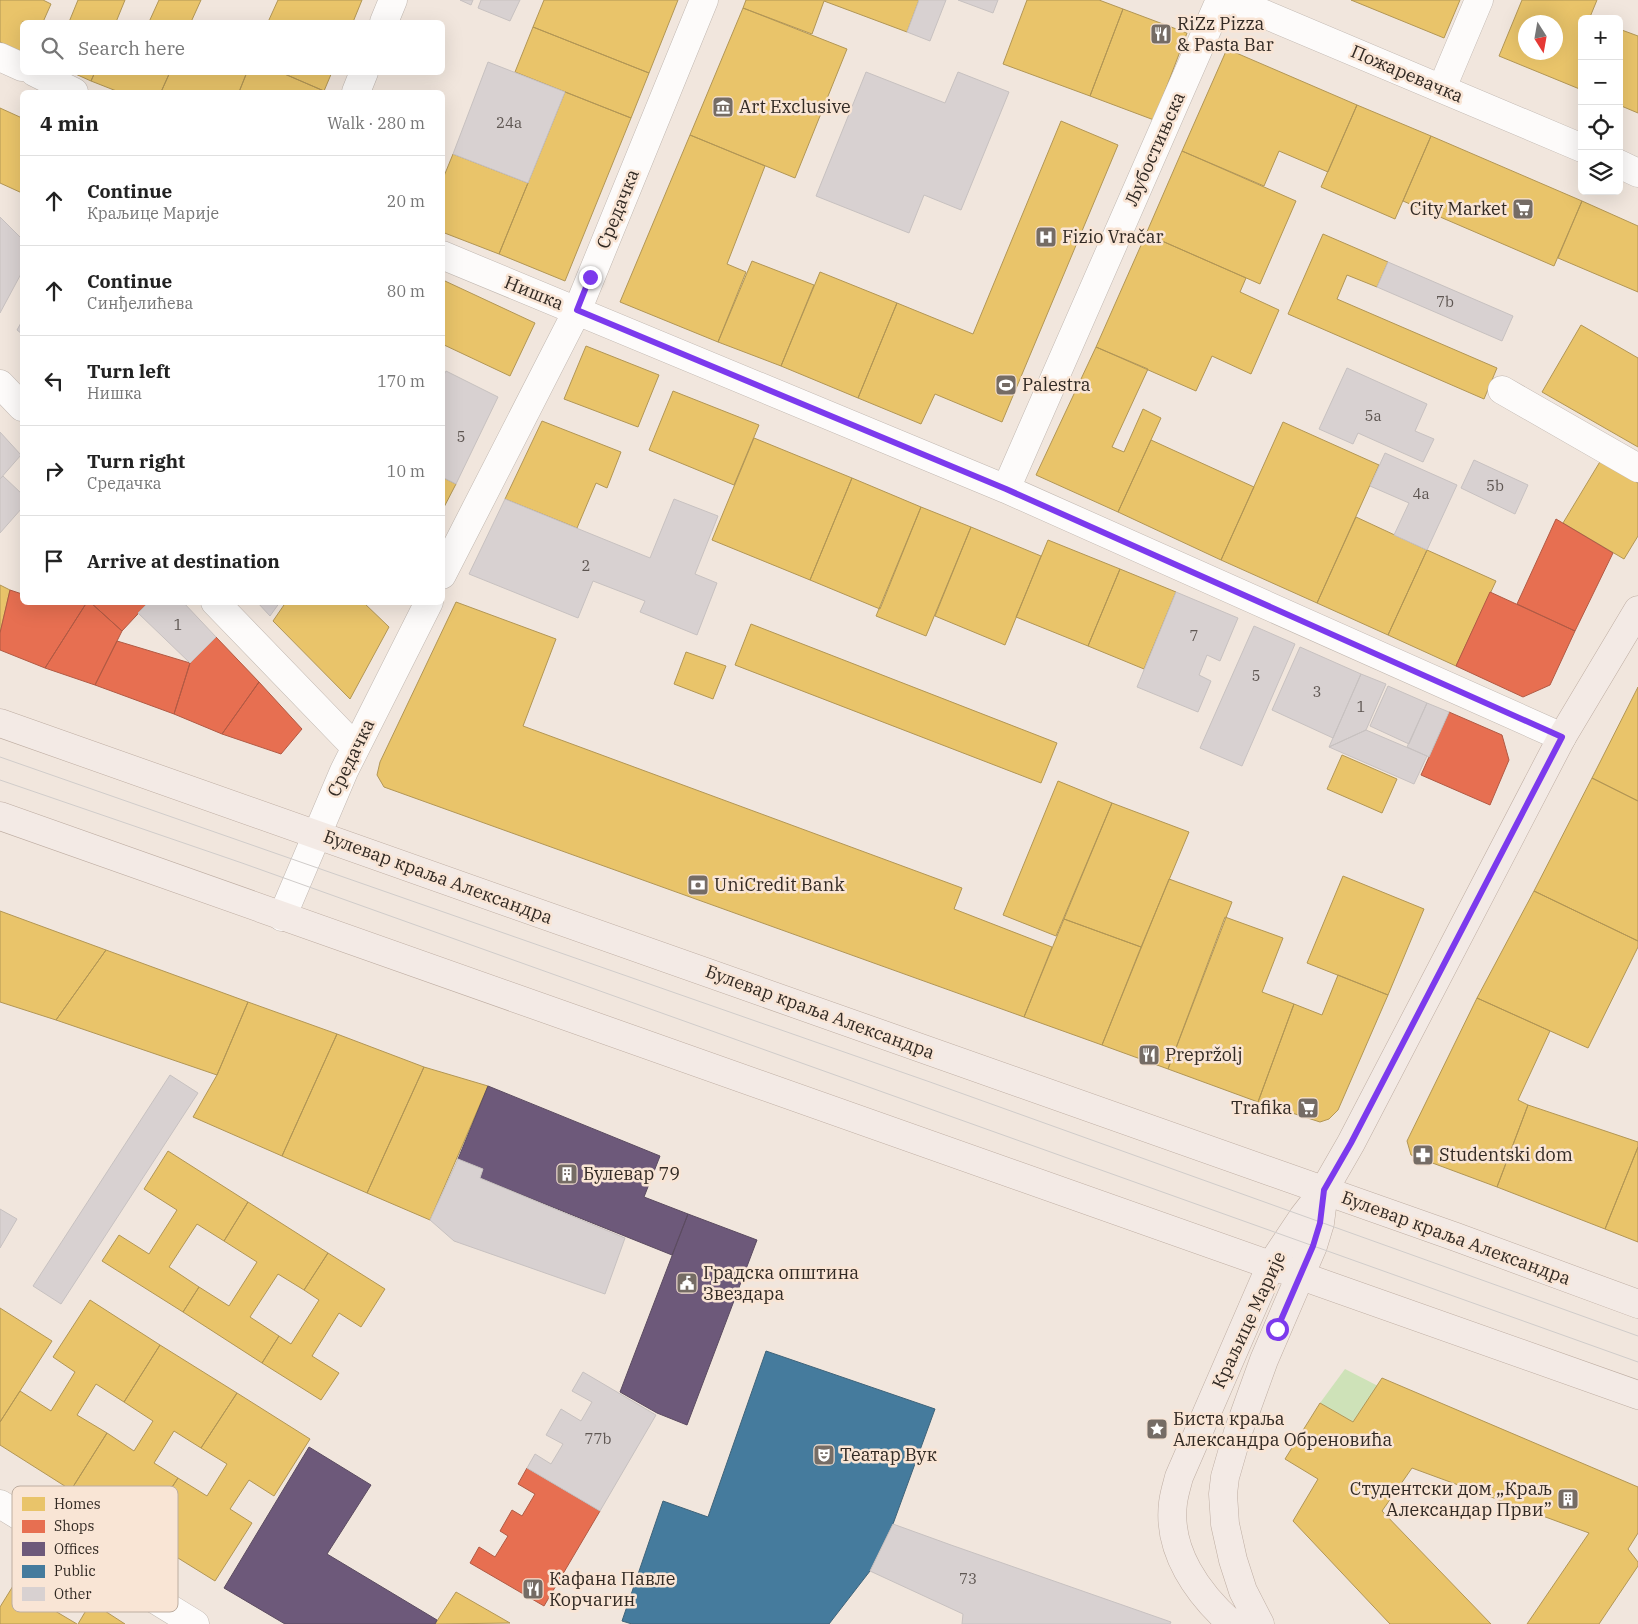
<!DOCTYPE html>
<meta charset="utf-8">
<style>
:root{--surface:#fff;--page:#f6f6f6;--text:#222;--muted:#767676;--line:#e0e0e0}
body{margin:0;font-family:"IBM Plex Serif",serif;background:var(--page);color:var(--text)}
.controls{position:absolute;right:15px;top:15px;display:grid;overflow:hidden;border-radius:8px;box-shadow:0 5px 20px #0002}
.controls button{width:45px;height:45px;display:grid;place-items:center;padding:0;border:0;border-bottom:1px solid var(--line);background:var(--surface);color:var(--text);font:25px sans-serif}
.compass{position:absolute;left:1518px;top:15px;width:45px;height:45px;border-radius:50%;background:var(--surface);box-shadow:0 5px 20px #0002;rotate:169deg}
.stop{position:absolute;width:15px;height:15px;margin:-11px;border:4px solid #7c3aed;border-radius:50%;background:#fff}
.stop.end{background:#7c3aed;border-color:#fff;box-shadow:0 1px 5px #0008}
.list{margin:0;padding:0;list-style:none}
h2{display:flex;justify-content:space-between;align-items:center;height:65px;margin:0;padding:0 20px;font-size:21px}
h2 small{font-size:16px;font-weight:400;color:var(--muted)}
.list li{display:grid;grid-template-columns:32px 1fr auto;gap:15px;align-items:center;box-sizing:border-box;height:90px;padding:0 20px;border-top:1px solid var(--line)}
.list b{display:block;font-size:19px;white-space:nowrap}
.list p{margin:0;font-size:16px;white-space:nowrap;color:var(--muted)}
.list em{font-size:16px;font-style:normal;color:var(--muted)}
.icon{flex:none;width:28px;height:28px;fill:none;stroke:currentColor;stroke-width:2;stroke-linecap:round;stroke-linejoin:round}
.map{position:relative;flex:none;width:1638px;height:1624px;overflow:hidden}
.search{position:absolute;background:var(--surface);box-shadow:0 5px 20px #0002;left:20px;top:20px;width:425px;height:55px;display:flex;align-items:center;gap:12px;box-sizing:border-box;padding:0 18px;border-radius:8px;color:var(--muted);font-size:19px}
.panel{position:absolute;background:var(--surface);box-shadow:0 5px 20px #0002;left:20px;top:90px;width:425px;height:515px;border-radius:8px}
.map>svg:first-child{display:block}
</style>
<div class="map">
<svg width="1638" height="1624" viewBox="0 0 1638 1624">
<rect width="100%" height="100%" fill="#f1e6dd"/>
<!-- green -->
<path fill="#cee2b8" d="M1345,1369l33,17 -25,36 -33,-19z"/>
<!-- homes -->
<path fill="#e9c46a" stroke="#b29655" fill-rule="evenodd" d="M0,0h43l8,4 -8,18h-21v31l-22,-11z
M78,0h47l-9,22h-47z
M159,0h42l-10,22h-42z
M278,0h84l-9,22h-85z
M544,0h134l-29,73 -116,-46z
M746,0h173l-12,32 -83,-31 -12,33 -69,-26z
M1027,0h72l24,9 -33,87 -87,-32z
M1351,0h109l-16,38z
M1522,0h75l-7,17 4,2h-12v71l-83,-34zM1526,22h30v30h-30z
M743,8l104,41 -52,129 -105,-43z
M1123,9l64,24 -33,87 -64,-24z
M533,27l116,46 -18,45 -116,-46z
M1619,29l19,7v77l-19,-8z
M1227,49l130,56 -29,67 -49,-21 -15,35 -82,-35z
M71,72h24l-4,9z
M95,72h75l-9,20h-42l-28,-11z
M170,72h77l-8,20h-78z
M247,72h33l44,19 -85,1z
M280,72h52l-8,19z
M565,92l66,26 -66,163 -66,-27z
M1357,105l74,31 -36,83 -74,-32z
M0,108l22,10v75l-22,-10z
M1061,121l57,24 -116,277 -67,-28 -14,30 -63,-26 39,-95 76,31z
M690,135l75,31 -38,98 19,8 -28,70 -98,-40z
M1431,136l151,65 -28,65 -151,-65z
M1182,151l114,50 -36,83 -114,-50z
M453,154l75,29 -29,71 -57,-22v-51z
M1582,201l56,25v66l-80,-34z
M1146,234l100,44 -6,14 39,18 -28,64 -39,-18 -16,35 -100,-44z
M1323,234l65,28 -11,25 -30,-12 -10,24 160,69 -13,31 -196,-85z
M752,261l62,24 -33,81 -63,-24z
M820,272l77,31 -39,95 -77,-32z
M445,281l90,42 -25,53 -68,-32v-58z
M1581,325l57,33v89l-96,-55z
M586,346l73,29 -21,52 -74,-28z
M1096,347l52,22 -36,78 12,5 19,-43 18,9 -43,94 -82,-37z
M673,391l86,34 -25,60 -85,-35z
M542,421l79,31 -14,36 -11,-5 -19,45 -72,-29z
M1283,422l96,43 -62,138 -96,-43z
M754,438l98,40 -42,102 -98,-40z
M1151,440l103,47 -33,73 -103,-48z
M1601,460l37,23v53l-14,23 -61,-36z
M442,477l14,7 -14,27z
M852,478l69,29 -41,102 -70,-29z
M921,507l50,20 -45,109 -50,-20z
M1356,517l71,33 -39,85 -71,-32z
M971,527l70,29 -36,89 -70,-29z
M1048,540l72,29 -32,77 -72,-29z
M1427,550l69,31 -40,85 -68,-31z
M1120,569l56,23 -32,77 -56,-23z
M0,585l10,5 -10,43z
M286,602h77l26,25 -39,72 -77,-78z
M456,602l100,37 -33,87 439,162 -8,21 98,38 -28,70 -640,-230 -7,-12 3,-13z
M751,624l306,119 -16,40 -306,-118z
M686,652l40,14 -13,33 -39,-15z
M1638,687v114l-46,-23z
M1342,755l55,24 -15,34 -55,-24z
M1592,778l46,23v140l-104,-50z
M1058,781l54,22 -56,133 -53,-21z
M1112,803l77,29 -48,115 -77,-28z
M1343,876l81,33 -36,86 -81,-32z
M1169,879l63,23 -64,167 -66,-24z
M1534,891l104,50v6l-50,101 -111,-50z
M0,911l106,39 -50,70 -56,-18z
M1225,917l58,21 -21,54 32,12 -36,98 -90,-33z
M1064,919l77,28 -39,98 -78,-28z
M106,950l142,52 -31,73 -161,-55z
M1338,975l50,20 -50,115 -9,9 -9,3 -62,-20 36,-98 28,11z
M1477,998l73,33 -32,69 10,5 -31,82 -86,-32 -4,-14z
M248,1002l89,32 -55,122 -89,-39 24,-42z
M337,1034l87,33 -57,126 -85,-37z
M424,1067l64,19 -58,134 -63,-27z
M1528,1105l110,37v5l-33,82 -108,-42z
M1638,1147v95l-33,-13z
M168,1151l80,51 -24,39 -27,-17 -28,43 30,20 -16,25 -81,-51 17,-26 30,19 28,-44 -33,-21z
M248,1202l80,51 -24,37 -26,-16 -28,43 29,19 -17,27 -79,-51 16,-25 30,19 28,-44 -33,-21z
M328,1253l57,36 -24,38 -22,-14 -27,43 27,17 -18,27 -59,-37 17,-27 12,8 28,-44 -15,-10z
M90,1300l70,45 -36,57 -28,-18 -19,31 30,18 -36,57 -71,-45v-23l20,-31 31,20 24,-39 -22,-15z
M0,1308l52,33 -52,81z
M160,1345l77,48 -36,55 -27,-17 -20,32 24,15 -37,57 -70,-45 36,-57 27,18 19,-30 -29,-19z
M1382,1378l256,109v46l-10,16 10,13v4l-39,58h-72l62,-91 -177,-65 -30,43 109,113h-101l-97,-103 25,-42 -33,-20 35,-56 33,19z
M237,1393l73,46 -36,57 -25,-16 -19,29 22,14 -37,58 -74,-46 37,-57 29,18 20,-32 -26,-16z
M13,1586l64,38h-77v-17z
M456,1592l54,31 -75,1z
M91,1602l34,22h-47z"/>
<!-- shops -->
<path fill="#e76f51" stroke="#b15a44" d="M1556,519l57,34 -38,78 -58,-27z
M10,590l12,4v8h65l-42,66 -45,-18v-17z
M1490,592l85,39 -25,54 -27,12 -67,-31z
M87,602h3l32,29 -27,54 -50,-17z
M90,602h59l-27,29z
M216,637l43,45 -37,52 -48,-20 16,-51z
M117,641l73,22 -16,51 -79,-29z
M259,682l43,47 -21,25 -59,-20z
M1449,712l53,23 7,25 -19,45 -69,-30z
M527,1468l73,43 -56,95 -74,-43 9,-16 16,10 13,-21 -8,-5 12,-21 10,6 13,-22 -17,-10z"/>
<!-- offices -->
<path fill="#6d597a" stroke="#5b4b60" d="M488,1086l172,70 -16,41 44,17 -16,41 -192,-77 3,-9 -25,-10z
M688,1214l69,26 -70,185 -30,-12 -37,-21z
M309,1447l62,38 -44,69 110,66 -2,4h-150l-61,-36z"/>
<!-- public -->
<path fill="#457b9d" stroke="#3f6379" d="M766,1351l169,58 -42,115 -23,47 -41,53h-197l-10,-3 41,-120 45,16z"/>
<!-- building -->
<path fill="#d8d1d1" stroke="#c7c1c0" d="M460,0h13l-2,5z
M481,0h39l-10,21 -32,-13z
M919,0h27l-16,41 -23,-9z
M958,0h40l-5,13z
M488,62l77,30 -37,91 -75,-29z
M866,72l79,31 13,-31 51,20 -48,118 -37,-15 -15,38 -93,-37z
M0,217l22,22v33l-22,41z
M1388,262l125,54 -11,25 -125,-54z
M22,321v13l-5,-4z
M1347,368l80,36 -12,27 19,8 -11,23 -65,-29 -5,11 -34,-15z
M446,371l52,26 -42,87 -14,-7v-98z
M0,432l21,23 -21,24z
M1385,453l72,32 -30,65 -33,-15 15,-32 -39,-17z
M1474,460l54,25 -13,29 -54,-26z
M3,476l19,18v14l-22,25v-54z
M505,499l145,59 24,-59 44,17 -23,58 22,9 -20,52 -57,-23 5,-11 -52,-20 -15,37 -109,-44z
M1176,592l62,26 -18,43 -13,-6 -8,20 12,6 -13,31 -61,-25z
M149,602h34l33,35 -26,26 -52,-50z
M257,602h23l-10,14z
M1254,626l41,18 -53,122 -42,-18z
M1300,647l61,27 -28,64 -61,-28z
M1361,674l25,10 -20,46 -37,17z
M1388,686l39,17 -18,41 -39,-18z
M1427,703l22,9 -20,45 -22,-10z
M1366,730l61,26 -13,28 -85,-37z
M170,1075l28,18 -137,211 -28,-18z
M458,1159l25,10 -3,9 145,60 -20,56 -151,-53 -24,-21z
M0,1209l17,10 -17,29z
M583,1372l73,43 -56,96 -73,-43 8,-14 16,10 12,-20 -17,-9 15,-26 20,12 11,-19 -20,-11z
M893,1524l58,21 220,77 -1,2h-208l1,-10 -93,-43z"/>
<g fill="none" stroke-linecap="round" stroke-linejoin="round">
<!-- minor casing -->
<g stroke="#c0b7b0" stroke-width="29">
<path id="minor" d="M1231,0l351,148
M384,22l9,-22
M0,57l22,10
M34,72l40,20
M1442,88l37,-88
M356,92l8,-20
M1619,164l19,9
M442,255l564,234 556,248
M0,384l22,23
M1502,390l136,78
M1006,489l214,-489
M442,575l135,-264 127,-311
M215,602l140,145
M282,917l62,-146 85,-169
M0,1504l195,120"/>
</g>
<!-- major casing -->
<g stroke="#beada2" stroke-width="29">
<path id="major" d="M0,723l1456,514 182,67
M0,816l1638,579
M1232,1624c-34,-30 -65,-73 -59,-121 1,-9 4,-18 6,-26l92,-212 32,-48 21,-27 27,-47 211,-406 76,-127
M1260,1624l-17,-33 -10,-31 -8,-36 -2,-30 2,-17 13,-45 26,-72 49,-114 7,-23 4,-31"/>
</g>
<!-- minor -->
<use href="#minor" stroke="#fdfbfa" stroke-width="28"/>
<!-- major -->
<use href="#major" stroke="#f3eae5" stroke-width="28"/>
<!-- tram -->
<path stroke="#d0ccca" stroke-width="1" d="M0,757l930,325 708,254
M0,780l242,83 1396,499"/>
</g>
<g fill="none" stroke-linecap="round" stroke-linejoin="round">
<!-- route -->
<path stroke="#7c3aed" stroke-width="6" d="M590,277l-13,33 429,179 556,248 -211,406 -27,47 -4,33 -7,23 -36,83"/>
</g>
<!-- icons -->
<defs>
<g id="restaurant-square" transform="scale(1.125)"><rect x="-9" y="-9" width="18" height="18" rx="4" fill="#756c65" stroke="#f9e5d5"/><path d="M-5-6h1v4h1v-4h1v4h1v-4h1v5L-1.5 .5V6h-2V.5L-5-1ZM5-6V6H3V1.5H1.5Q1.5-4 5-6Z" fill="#fff"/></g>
<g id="museum-square" transform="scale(1.125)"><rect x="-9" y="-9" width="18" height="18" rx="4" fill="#756c65" stroke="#f9e5d5"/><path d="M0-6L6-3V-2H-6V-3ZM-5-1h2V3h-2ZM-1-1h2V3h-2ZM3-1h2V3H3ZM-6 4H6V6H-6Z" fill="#fff"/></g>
<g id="supermarket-square" transform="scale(1.125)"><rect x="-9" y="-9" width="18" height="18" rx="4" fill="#756c65" stroke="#f9e5d5"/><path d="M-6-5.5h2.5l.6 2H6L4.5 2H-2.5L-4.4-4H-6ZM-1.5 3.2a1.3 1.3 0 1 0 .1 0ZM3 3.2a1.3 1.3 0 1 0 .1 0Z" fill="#fff"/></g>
<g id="hospital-square" transform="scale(1.125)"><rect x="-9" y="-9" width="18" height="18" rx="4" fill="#756c65" stroke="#f9e5d5"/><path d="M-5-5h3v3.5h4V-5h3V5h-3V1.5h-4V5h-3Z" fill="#fff"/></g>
<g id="stadium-square" transform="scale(1.125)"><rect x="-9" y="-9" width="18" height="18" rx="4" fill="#756c65" stroke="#f9e5d5"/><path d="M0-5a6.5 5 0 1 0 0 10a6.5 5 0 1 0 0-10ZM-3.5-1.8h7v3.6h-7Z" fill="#fff"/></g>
<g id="bank-square" transform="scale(1.125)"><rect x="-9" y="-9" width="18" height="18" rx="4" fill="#756c65" stroke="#f9e5d5"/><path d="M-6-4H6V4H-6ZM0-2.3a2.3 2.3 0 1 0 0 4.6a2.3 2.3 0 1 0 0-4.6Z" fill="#fff"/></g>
<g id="pharmacy-square" transform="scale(1.125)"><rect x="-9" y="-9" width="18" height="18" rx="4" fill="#756c65" stroke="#f9e5d5"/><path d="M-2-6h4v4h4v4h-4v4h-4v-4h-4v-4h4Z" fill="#fff"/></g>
<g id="building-square" transform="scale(1.125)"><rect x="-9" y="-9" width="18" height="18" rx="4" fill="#756c65" stroke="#f9e5d5"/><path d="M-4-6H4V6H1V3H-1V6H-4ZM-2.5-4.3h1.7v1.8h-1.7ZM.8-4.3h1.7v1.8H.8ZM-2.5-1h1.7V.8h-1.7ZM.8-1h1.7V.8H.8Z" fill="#fff"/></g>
<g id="civic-square" transform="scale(1.125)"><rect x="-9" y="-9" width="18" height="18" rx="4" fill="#756c65" stroke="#f9e5d5"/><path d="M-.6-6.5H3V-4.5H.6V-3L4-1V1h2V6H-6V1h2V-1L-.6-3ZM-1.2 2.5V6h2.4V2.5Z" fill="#fff"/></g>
<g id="sight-square" transform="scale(1.125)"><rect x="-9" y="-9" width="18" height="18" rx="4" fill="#756c65" stroke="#f9e5d5"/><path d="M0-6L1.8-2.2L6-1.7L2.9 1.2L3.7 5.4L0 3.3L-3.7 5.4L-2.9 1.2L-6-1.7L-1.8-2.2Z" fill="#fff"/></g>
<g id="theatre-square" transform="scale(1.125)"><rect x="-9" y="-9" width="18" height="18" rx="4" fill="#756c65" stroke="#f9e5d5"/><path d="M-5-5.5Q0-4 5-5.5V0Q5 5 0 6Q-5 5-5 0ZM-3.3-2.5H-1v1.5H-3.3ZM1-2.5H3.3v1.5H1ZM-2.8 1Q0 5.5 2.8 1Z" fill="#fff"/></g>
</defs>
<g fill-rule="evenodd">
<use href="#restaurant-square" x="1161" y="34"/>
<use href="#museum-square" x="723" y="107"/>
<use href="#supermarket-square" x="1523" y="209"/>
<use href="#hospital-square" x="1046" y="237"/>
<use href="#stadium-square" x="1006" y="385"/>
<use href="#bank-square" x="698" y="885"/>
<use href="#restaurant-square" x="1149" y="1055"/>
<use href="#supermarket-square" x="1308" y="1108"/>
<use href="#pharmacy-square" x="1423" y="1155"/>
<use href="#building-square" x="567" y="1174"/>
<use href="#civic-square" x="687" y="1283"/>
<use href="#sight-square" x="1157" y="1429"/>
<use href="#theatre-square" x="824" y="1455"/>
<use href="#building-square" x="1568" y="1499"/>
<use href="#restaurant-square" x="533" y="1589"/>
</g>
<g text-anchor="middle" stroke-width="5" stroke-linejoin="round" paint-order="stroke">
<!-- number labels -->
<g font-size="15" fill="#5e5652">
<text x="509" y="128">24a</text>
<text x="1445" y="307">7b</text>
<text x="1373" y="421">5a</text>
<text x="461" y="442">5</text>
<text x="1495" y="491">5b</text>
<text x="1421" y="499">4a</text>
<text x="586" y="571">2</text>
<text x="178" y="630">1</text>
<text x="1194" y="641">7</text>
<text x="1256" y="681">5</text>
<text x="1317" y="697">3</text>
<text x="1361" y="712">1</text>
<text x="598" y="1444">77b</text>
<text x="968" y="1584">73</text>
</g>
<!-- poi labels -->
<g font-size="18" fill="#322a24" stroke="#f9e5d5" text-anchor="start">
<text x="1177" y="30">RiZz Pizza<tspan x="1177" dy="21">&amp; Pasta Bar</tspan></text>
<text x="739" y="113">Art Exclusive</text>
<text x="1507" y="215" text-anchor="end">City Market</text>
<text x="1062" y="243">Fizio Vračar</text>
<text x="1022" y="391">Palestra</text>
<text x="714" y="891">UniCredit Bank</text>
<text x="1165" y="1061">Prepržolj</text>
<text x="1292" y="1114" text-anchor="end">Trafika</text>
<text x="1439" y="1161">Studentski dom</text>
<text x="583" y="1180">Булевар 79</text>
<text x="703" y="1279">Градска општина<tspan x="703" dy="21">Звездара</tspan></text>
<text x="1173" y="1425">Биста краља<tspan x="1173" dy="21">Александра Обреновића</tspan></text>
<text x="840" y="1461">Театар Вук</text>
<text x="1552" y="1495" text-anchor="end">Студентски дом „Краљ<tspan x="1552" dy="21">Александар Први”</tspan></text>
<text x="549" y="1585">Кафана Павле<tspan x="549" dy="21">Корчагин</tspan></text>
</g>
<!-- street labels -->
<g font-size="18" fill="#322a24" stroke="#f9e5d5">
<text transform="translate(1407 74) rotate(23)" y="6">Пожаревачка</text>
<text transform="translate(1155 149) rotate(-66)" y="6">Љубостињска</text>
<text transform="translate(618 209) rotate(-68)" y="6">Средачка</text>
<text transform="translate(534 293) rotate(22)" y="6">Нишка</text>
<text transform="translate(351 758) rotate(-64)" y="6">Средачка</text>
<text transform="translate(438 877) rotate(20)" y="6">Булевар краља Александра</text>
<text transform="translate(820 1012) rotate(20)" y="6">Булевар краља Александра</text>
<text transform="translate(1456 1238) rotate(20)" y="6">Булевар краља Александра</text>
<text transform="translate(1249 1320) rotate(-65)" y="6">Краљице Марије</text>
</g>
</g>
<!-- legend -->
<rect x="12" y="1486" width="166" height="126" rx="8" fill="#f9e5d5" stroke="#bdada0" stroke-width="1"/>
<rect x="22" y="1497" width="23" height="14" fill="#e9c46a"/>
<rect x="22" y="1520" width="23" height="13" fill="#e76f51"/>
<rect x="22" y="1542" width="23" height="14" fill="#6d597a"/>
<rect x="22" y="1565" width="23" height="13" fill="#457b9d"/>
<rect x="22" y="1587" width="23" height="14" fill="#d8d1d1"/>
<g font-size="14" fill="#322a24">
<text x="54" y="1509">Homes</text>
<text x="54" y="1531">Shops</text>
<text x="54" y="1554">Offices</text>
<text x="54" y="1576">Public</text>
<text x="54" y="1599">Other</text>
</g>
</svg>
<div class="controls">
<button>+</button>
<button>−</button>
<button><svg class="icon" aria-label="locate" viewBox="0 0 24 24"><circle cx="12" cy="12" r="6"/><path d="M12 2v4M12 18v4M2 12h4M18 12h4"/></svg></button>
<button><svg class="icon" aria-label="layers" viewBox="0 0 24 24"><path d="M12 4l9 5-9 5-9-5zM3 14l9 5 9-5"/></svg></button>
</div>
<svg class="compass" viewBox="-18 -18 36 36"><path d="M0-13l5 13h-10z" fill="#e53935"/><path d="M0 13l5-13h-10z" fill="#767676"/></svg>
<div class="stop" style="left:1277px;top:1329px"></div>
<div class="stop end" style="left:590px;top:277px"></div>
<div class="search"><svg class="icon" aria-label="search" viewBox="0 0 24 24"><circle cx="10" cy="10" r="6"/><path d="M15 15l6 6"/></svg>Search here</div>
<section class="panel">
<h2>4 min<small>Walk · 280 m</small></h2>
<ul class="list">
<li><svg class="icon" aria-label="ahead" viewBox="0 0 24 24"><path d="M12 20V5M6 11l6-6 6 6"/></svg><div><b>Continue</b><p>Краљице Марије</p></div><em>20 m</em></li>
<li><svg class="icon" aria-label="ahead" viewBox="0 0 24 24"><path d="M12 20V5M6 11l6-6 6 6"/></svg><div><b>Continue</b><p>Синђелићева</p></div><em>80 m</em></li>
<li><svg class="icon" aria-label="left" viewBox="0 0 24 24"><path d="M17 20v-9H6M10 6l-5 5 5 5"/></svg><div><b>Turn left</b><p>Нишка</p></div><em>170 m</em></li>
<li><svg class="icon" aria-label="right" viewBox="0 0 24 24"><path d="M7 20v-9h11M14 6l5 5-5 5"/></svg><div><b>Turn right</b><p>Средачка</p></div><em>10 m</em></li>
<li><svg class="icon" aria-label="arrive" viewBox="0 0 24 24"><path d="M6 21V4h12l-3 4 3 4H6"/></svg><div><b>Arrive at destination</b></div></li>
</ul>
</section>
</div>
